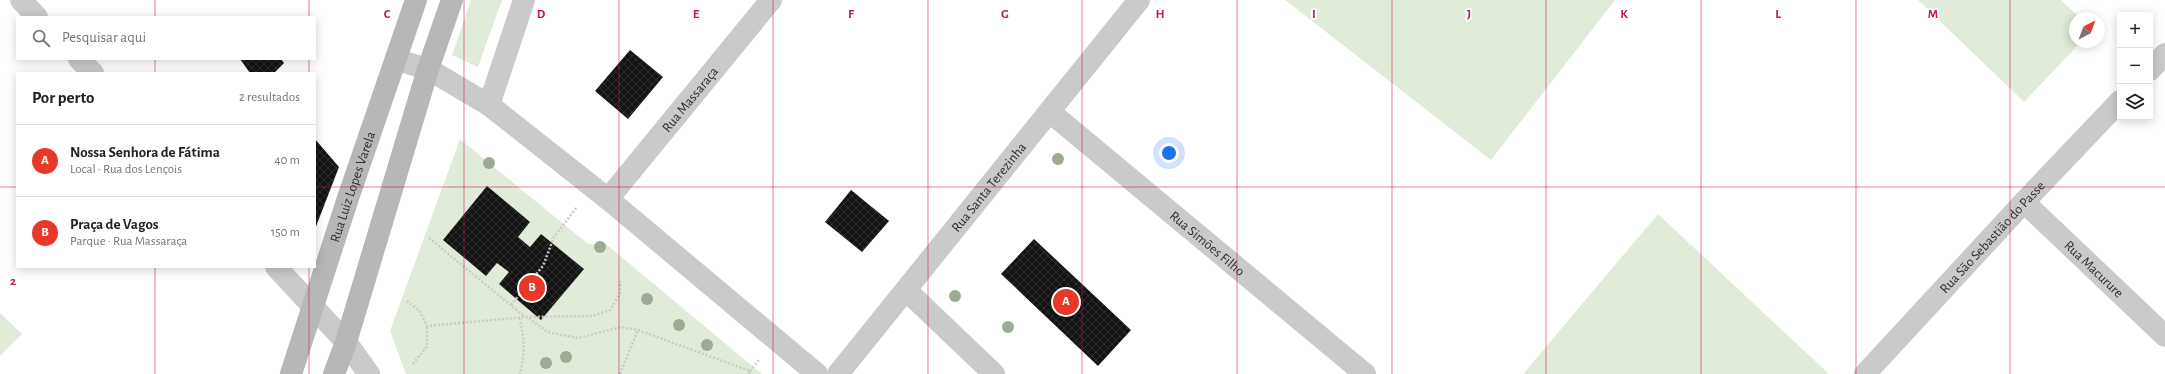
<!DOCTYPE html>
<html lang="pt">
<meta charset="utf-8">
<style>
:root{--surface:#fff;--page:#f2f2f2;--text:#222;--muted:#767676;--line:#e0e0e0;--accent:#e8382a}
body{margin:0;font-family:"Alegreya Sans",sans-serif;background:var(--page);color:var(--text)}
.controls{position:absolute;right:12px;top:12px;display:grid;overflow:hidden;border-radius:0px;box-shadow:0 2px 10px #0003}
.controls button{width:36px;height:36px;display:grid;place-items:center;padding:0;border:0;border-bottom:1px solid var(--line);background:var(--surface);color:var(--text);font:20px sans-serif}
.compass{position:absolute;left:2069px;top:12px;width:36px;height:36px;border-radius:50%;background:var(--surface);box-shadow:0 2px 10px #0003;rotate:41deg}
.you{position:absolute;left:1169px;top:153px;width:14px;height:14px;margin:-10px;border:3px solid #fff;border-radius:50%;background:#1a73e8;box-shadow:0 0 0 6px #1a73e833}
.badge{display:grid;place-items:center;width:26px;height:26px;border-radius:50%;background:var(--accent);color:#fff;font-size:13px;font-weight:700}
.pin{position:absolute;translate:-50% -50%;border:2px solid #fff;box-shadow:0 1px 4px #0006}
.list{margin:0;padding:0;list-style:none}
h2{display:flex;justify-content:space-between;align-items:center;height:52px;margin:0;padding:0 16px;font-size:17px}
h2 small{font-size:13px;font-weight:400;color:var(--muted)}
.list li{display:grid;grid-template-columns:26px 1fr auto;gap:12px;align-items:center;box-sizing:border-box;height:72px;padding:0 16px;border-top:1px solid var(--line)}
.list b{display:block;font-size:15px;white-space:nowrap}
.list p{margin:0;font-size:13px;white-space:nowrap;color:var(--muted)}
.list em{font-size:13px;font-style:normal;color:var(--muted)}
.icon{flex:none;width:22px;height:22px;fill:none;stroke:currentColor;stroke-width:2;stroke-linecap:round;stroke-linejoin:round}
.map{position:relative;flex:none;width:2165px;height:374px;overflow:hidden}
.search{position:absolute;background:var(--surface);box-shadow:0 2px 10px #0003;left:16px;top:16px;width:300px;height:44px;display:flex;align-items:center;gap:10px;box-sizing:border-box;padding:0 14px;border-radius:0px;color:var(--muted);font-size:15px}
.panel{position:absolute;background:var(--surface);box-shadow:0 2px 10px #0003;left:16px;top:72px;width:300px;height:196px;border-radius:0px}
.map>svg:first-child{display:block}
</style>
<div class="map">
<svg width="2165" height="374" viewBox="0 0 2165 374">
<defs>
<pattern id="building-cross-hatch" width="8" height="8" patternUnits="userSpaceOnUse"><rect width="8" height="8" fill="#141414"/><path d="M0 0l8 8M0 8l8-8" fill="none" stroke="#2e2e2e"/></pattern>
</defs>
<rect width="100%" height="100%" fill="#fff"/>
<!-- green -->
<path fill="#e0ebd9" d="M471,0h31l-24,67 -26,-12z
M1285,0h330l-124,160z
M1918,0h143l19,18h-5v24h6l-57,60z
M460,139l128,105h18l156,130h-356l-16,-43z
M1658,214l171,160h-306z
M0,313l22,21 -22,22z"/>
<!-- building -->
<path fill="url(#building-cross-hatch)" d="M630,50l33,27 -35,42 -33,-28z
M240,59h41l3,4 -10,10h-24z
M315,139l24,28 -24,62z
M487,186l43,36 -12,15 12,10 11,-13 43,35 -43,51 -42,-36 10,-12 -12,-9 -11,13 -43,-36z
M851,190l38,31 -27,31 -37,-30z
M1034,239l97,91 -33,36 -97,-92z"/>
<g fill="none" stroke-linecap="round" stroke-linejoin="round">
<!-- path -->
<path stroke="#cacaca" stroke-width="2.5" stroke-dasharray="2 2" stroke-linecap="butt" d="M429,238l95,78
M407,301l12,9 8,16 98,-9 67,-1 18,-6 10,-16v-13
M511,305l32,-39 11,-29 23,-30
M519,318c6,20 6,36 1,56
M529,318l18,14 31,6 43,-11 17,3 112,41 -1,3
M413,364l14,-18v-20
M750,371l9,-11
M620,374l18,-44"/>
<!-- minor -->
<g stroke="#cacaca" stroke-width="22">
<path d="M21,0l16,17"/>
<path d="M79,59l14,14"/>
<path d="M397,60l31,9 61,36 119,94 209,175"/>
<path d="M2150,70l15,-16"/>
<path d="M489,105l35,-105"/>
<path id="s1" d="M1050,112l315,262"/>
<path id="s2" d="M608,199l163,-199"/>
<path id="s3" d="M2024,202l141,134"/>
<path d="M276,267l70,75 23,32"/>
<path d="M906,290l88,84"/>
<path id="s4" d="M838,374l301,-374"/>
<path id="s5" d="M1865,374l159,-172 96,-101"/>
</g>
<!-- secondary -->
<g stroke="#b7b7b7" stroke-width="22">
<path id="s6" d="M291,374l57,-176 68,-198"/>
<path d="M334,374l12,-32 82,-273 24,-69"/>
</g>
</g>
<!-- trees -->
<g fill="#9bac92">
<circle cx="1058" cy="159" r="6"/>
<circle cx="489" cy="163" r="6"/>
<circle cx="600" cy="247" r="6"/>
<circle cx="955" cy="296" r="6"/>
<circle cx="647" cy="299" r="6"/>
<circle cx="679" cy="325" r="6"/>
<circle cx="1008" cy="327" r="6"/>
<circle cx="707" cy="345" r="6"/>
<circle cx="566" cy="357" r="6"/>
<circle cx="546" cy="363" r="6"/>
</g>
<!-- grid -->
<path fill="none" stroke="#c2185b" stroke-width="1" stroke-opacity="0.55" d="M155,0v17M309,0v17M464,0v374M619,0v374M773,0v374M928,0v374M1082,0v374M1237,0v374M1392,0v374M1546,0v374M1701,0v374M1856,0v374M2010,0v374M155,59v14M309,59v14M0,187h17M315,187h1850M155,267v107M309,267v107"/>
<g text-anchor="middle" stroke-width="4" stroke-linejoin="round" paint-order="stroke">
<!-- street labels -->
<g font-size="14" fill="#2d2d2d" stroke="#fff">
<text dy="5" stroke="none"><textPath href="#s2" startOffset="129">Rua Massaraça</textPath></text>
<text dy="5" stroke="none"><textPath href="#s6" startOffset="197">Rua Luiz Lopes Varela</textPath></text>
<text dy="5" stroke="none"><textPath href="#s4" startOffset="240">Rua Santa Terezinha</textPath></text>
<text dy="5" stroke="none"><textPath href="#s5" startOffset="187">Rua São Sebastião do Passe</textPath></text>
<text dy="5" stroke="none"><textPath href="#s1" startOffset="205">Rua Simões Filho</textPath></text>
<text dy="5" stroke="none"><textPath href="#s3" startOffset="97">Rua Macurure</textPath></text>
</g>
</g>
<g font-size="13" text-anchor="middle" font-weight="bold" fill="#c2185b" stroke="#fff" stroke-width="4" stroke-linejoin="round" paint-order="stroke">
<text x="387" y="18">C</text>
<text x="541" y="18">D</text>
<text x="696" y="18">E</text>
<text x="851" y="18">F</text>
<text x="1005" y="18">G</text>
<text x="1160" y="18">H</text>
<text x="1314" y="18">I</text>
<text x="1469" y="18">J</text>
<text x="1624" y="18">K</text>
<text x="1778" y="18">L</text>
<text x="1933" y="18">M</text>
<text x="13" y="285">2</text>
</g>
</svg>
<div class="controls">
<button>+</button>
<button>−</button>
<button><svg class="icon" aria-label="layers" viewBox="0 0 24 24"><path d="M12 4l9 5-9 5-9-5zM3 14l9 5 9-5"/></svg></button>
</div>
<svg class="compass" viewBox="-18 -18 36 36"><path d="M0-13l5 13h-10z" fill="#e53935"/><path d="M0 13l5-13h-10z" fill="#767676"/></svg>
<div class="you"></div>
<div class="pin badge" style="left:1066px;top:302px">A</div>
<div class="pin badge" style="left:532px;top:288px">B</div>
<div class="search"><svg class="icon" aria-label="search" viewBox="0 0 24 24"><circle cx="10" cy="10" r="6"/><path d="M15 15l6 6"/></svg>Pesquisar aqui</div>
<section class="panel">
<h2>Por perto<small>2 resultados</small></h2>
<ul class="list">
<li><span class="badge">A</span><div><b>Nossa Senhora de Fátima</b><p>Local · Rua dos Lençois</p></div><em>40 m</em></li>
<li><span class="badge">B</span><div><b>Praça de Vagos</b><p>Parque · Rua Massaraça</p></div><em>150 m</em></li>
</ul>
</section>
</div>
